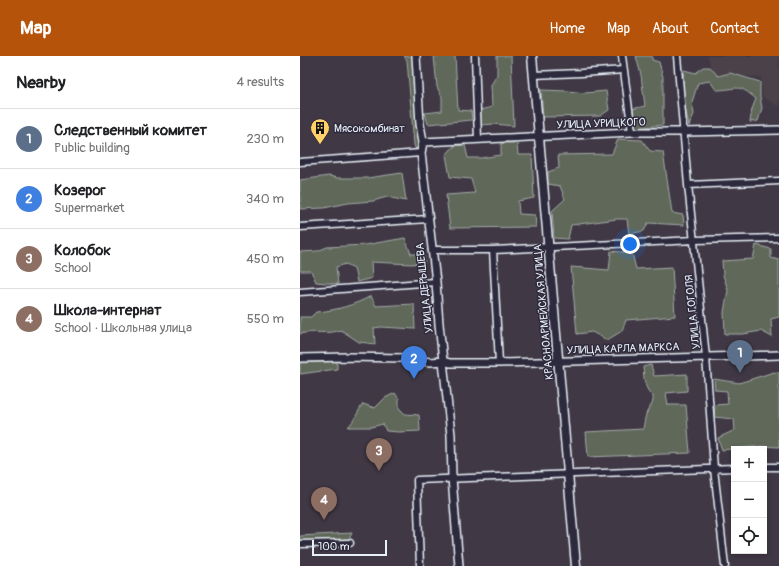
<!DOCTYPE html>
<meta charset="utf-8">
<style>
:root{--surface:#fff;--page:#f6f6f6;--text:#202124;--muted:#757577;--line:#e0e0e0;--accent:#b45309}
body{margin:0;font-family:Pangolin,sans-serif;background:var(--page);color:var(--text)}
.controls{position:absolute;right:12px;bottom:12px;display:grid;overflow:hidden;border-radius:0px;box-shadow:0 2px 6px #0003}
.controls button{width:36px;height:36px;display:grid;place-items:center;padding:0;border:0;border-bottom:1px solid var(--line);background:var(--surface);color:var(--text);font:20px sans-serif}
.scale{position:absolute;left:12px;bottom:10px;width:75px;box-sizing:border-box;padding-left:4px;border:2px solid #e8f1f8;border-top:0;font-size:11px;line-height:14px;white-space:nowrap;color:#e8f1f8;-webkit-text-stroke:3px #2f2a3d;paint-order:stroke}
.you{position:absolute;left:330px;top:188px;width:14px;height:14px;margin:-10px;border:3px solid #fff;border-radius:50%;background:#1a73e8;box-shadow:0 0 0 6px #1a73e833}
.badge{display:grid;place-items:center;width:26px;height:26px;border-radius:50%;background:var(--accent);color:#fff;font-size:13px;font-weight:700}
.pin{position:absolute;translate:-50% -33px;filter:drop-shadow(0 1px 2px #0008)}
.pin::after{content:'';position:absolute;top:21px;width:14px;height:12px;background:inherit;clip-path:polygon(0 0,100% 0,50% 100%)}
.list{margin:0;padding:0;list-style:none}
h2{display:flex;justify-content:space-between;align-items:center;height:52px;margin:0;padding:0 16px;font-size:17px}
h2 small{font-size:13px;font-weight:400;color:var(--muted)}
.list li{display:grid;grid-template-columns:26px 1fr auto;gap:12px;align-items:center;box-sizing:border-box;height:60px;padding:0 16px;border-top:1px solid var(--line)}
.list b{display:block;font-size:15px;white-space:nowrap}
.list p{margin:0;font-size:13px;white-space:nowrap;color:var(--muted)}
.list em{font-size:13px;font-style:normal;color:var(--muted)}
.icon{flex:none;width:22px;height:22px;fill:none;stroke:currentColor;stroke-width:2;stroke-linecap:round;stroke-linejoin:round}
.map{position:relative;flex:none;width:479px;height:510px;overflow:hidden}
header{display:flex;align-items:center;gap:24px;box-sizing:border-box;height:56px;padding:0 20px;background:var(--accent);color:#fff}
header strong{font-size:19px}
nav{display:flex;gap:22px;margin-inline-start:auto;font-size:14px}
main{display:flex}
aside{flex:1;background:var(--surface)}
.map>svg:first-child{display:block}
</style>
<header>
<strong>Map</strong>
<nav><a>Home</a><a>Map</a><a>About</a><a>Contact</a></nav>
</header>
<main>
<aside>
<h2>Nearby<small>4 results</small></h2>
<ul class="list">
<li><span class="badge" style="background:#5c6f8a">1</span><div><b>Следственный комитет</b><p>Public building</p></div><em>230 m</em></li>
<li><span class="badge" style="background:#3f7fe0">2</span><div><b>Козерог</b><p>Supermarket</p></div><em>340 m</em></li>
<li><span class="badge" style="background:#8d6e63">3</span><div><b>Колобок</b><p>School</p></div><em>450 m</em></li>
<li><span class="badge" style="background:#8d6e63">4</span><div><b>Школа-интернат</b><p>School · Школьная улица</p></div><em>550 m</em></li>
</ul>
</aside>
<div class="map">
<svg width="479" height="510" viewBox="0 0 479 510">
<rect width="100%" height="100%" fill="#403844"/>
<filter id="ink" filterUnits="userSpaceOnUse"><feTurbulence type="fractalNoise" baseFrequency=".025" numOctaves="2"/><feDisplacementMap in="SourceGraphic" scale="8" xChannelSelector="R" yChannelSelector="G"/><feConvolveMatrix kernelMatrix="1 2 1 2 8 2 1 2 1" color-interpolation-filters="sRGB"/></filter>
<g filter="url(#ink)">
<!-- built -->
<path fill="#4c4249" d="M408,0h71v49l-1,1 -15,-9 -2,-20 -49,-3z"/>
<!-- green -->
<path fill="#60675a" stroke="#a4aca9" d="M104,0h8l4,55 4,31 -4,8 -2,-5 -7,-85z
M134,0h21l3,54 13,1 1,9 -44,4 -3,-11 17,-2v-14l-5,-10z
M197,0h14l3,70 -20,-2 -13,1 -1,-15 12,-3 -1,-22 6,-10z
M336,0h16v4l7,2 4,15v48l-28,3 -3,-19 13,-3 -4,-31z
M403,11h7l8,9 12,-3 30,9v15l2,11 -4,13 -8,1 2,-13 4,-10c-19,-17 -18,-9 -40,-9l-6,-9 -12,2 -6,19 2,12 -5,12c-4,-18 -8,-38 -5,-56l12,3z
M241,34l27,1 17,2 21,-2 3,19 -9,6 -57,1z
M318,83l24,1 8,11 13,1 9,61 11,2 1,10 -36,-2 -4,8 -15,3 -2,-15h-10l-46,6 -3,14 -14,-1 -2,-27 13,-12 -5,-13 -12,-2v-12l11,-4 -1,-13 54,-1z
M201,87h16l1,12h14l2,43 -16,3 1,13 16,1 1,12 -86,1 -4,-33 29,-2 -4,-14 -21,-2 -4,-22 8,-9 11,-1 3,13h13l20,-3z
M102,117l4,28 -19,-4 -14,4 -25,2 -24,5 -24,1v-29l29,-4 8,2h30z
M105,182l6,16h12l2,8 -13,2 -41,-2 1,16 -15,4 -3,-14 -8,-4 -10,3 2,17 -22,-2 -5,-11h-11v-19l18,-1 9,-4 38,-2z
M456,189l15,4v9l8,2v57l-8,2 1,18 -11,-6 -18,3h-18l-1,-22 4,-22 -5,-15 -1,-14 31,-2z
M311,195l21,2 4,16 36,-2 3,49 -49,4 -4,11 -15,9 -15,-8 -15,2 -6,-67 38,3z
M71,240l5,10 38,-2 1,25 -34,-2 -7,1 1,16 -16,-2 -18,-12c-13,5 -27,0 -41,4v-17h11l5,-5c18,-1 39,-7 55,-16z
M37,305v8l-37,5v-11z
M351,309l3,11 33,-2v17l-21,2 2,12h18l4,48 -102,4 -2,-25 57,-3c1,-5 2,-13 4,-17 3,-6 7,-8 6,-16 -9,-7 -9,-18 -10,-29z
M474,316l5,1v74l-20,-1 -37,4 -4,-12 17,-8 -1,-11 -20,-2 1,-12 13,-1 -1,-13 -12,-1 -1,-11 25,4z
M95,337l4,6v9l6,6 14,1 1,16 -21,1 -13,-1 -3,-7 -12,3h-23c7,-7 10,-16 15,-23l12,4 10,-10z
M52,477l-3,6 -49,2v-5z"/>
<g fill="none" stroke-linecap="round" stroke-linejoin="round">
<!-- minor casing -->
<g stroke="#e8f1f8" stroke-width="9">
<path id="minor" d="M175,0l3,83
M322,0l10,76
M377,0l11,129 18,172 8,112 11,97
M233,19l48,-2 43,-3
M0,106l121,-9
M388,129l91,-4
M0,171l129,-8
M132,194h61l202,-10 84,-2
M193,194l6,113
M0,236l136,-10
M464,411h15
M0,488l50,-1
M120,510l-3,-86 317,-12"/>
</g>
<!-- tertiary casing -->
<g stroke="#e8f1f8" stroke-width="10">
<path id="tertiary" d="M116,0l4,68 3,18 -2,11 15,129 3,42 12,111 1,43 7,88
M123,86l209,-10h52l95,-2
M0,302l48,-1 56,1 26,4 13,-1 7,2h49l280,-8"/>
</g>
<!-- secondary casing -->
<g stroke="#e8f1f8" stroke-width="11">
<path id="secondary" d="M232,0l44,510"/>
</g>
<!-- minor -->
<use href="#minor" stroke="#2f2a3d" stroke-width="6"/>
<!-- tertiary -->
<use href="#tertiary" stroke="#2f2a3d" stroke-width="7"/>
<!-- secondary -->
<use href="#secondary" stroke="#2f2a3d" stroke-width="8"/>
</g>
</g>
<!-- icons -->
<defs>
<g id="building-pin" transform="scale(1)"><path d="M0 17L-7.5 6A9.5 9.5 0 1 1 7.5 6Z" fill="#ffd166" stroke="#2f2a3d"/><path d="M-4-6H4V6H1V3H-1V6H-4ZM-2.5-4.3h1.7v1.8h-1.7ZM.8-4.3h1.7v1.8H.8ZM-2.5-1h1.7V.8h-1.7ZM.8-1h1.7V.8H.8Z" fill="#111"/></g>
</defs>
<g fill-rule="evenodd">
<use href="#building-pin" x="20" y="72"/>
</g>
<g text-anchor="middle" stroke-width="3" stroke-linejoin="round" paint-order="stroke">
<!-- street labels -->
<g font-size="11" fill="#e8f1f8" stroke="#2f2a3d">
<text transform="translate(301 67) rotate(-2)" y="4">УЛИЦА УРИЦКОГО</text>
<text transform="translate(124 232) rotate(-96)" y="4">УЛИЦА ДЕРЫШЕВА</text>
<text transform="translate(243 256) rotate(-95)" y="4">КРАСНОАРМЕЙСКАЯ УЛИЦА</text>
<text transform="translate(392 256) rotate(-96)" y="4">УЛИЦА ГОГОЛЯ</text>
<text transform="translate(323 292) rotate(-2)" y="4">УЛИЦА КАРЛА МАРКСА</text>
</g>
<!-- poi labels -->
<g font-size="11" fill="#e8f1f8" stroke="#2f2a3d" text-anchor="start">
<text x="34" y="76">Мясокомбинат</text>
</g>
</g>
</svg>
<div class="controls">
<button>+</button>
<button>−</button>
<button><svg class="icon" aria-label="locate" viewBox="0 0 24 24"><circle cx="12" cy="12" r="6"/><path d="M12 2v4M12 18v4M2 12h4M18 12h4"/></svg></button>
</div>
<div class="scale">100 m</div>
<div class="you"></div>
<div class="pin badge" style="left:440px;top:317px;background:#5c6f8a">1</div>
<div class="pin badge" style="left:114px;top:323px;background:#3f7fe0">2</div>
<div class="pin badge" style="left:79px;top:415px;background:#8d6e63">3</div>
<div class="pin badge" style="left:24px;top:464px;background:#8d6e63">4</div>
</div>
</main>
